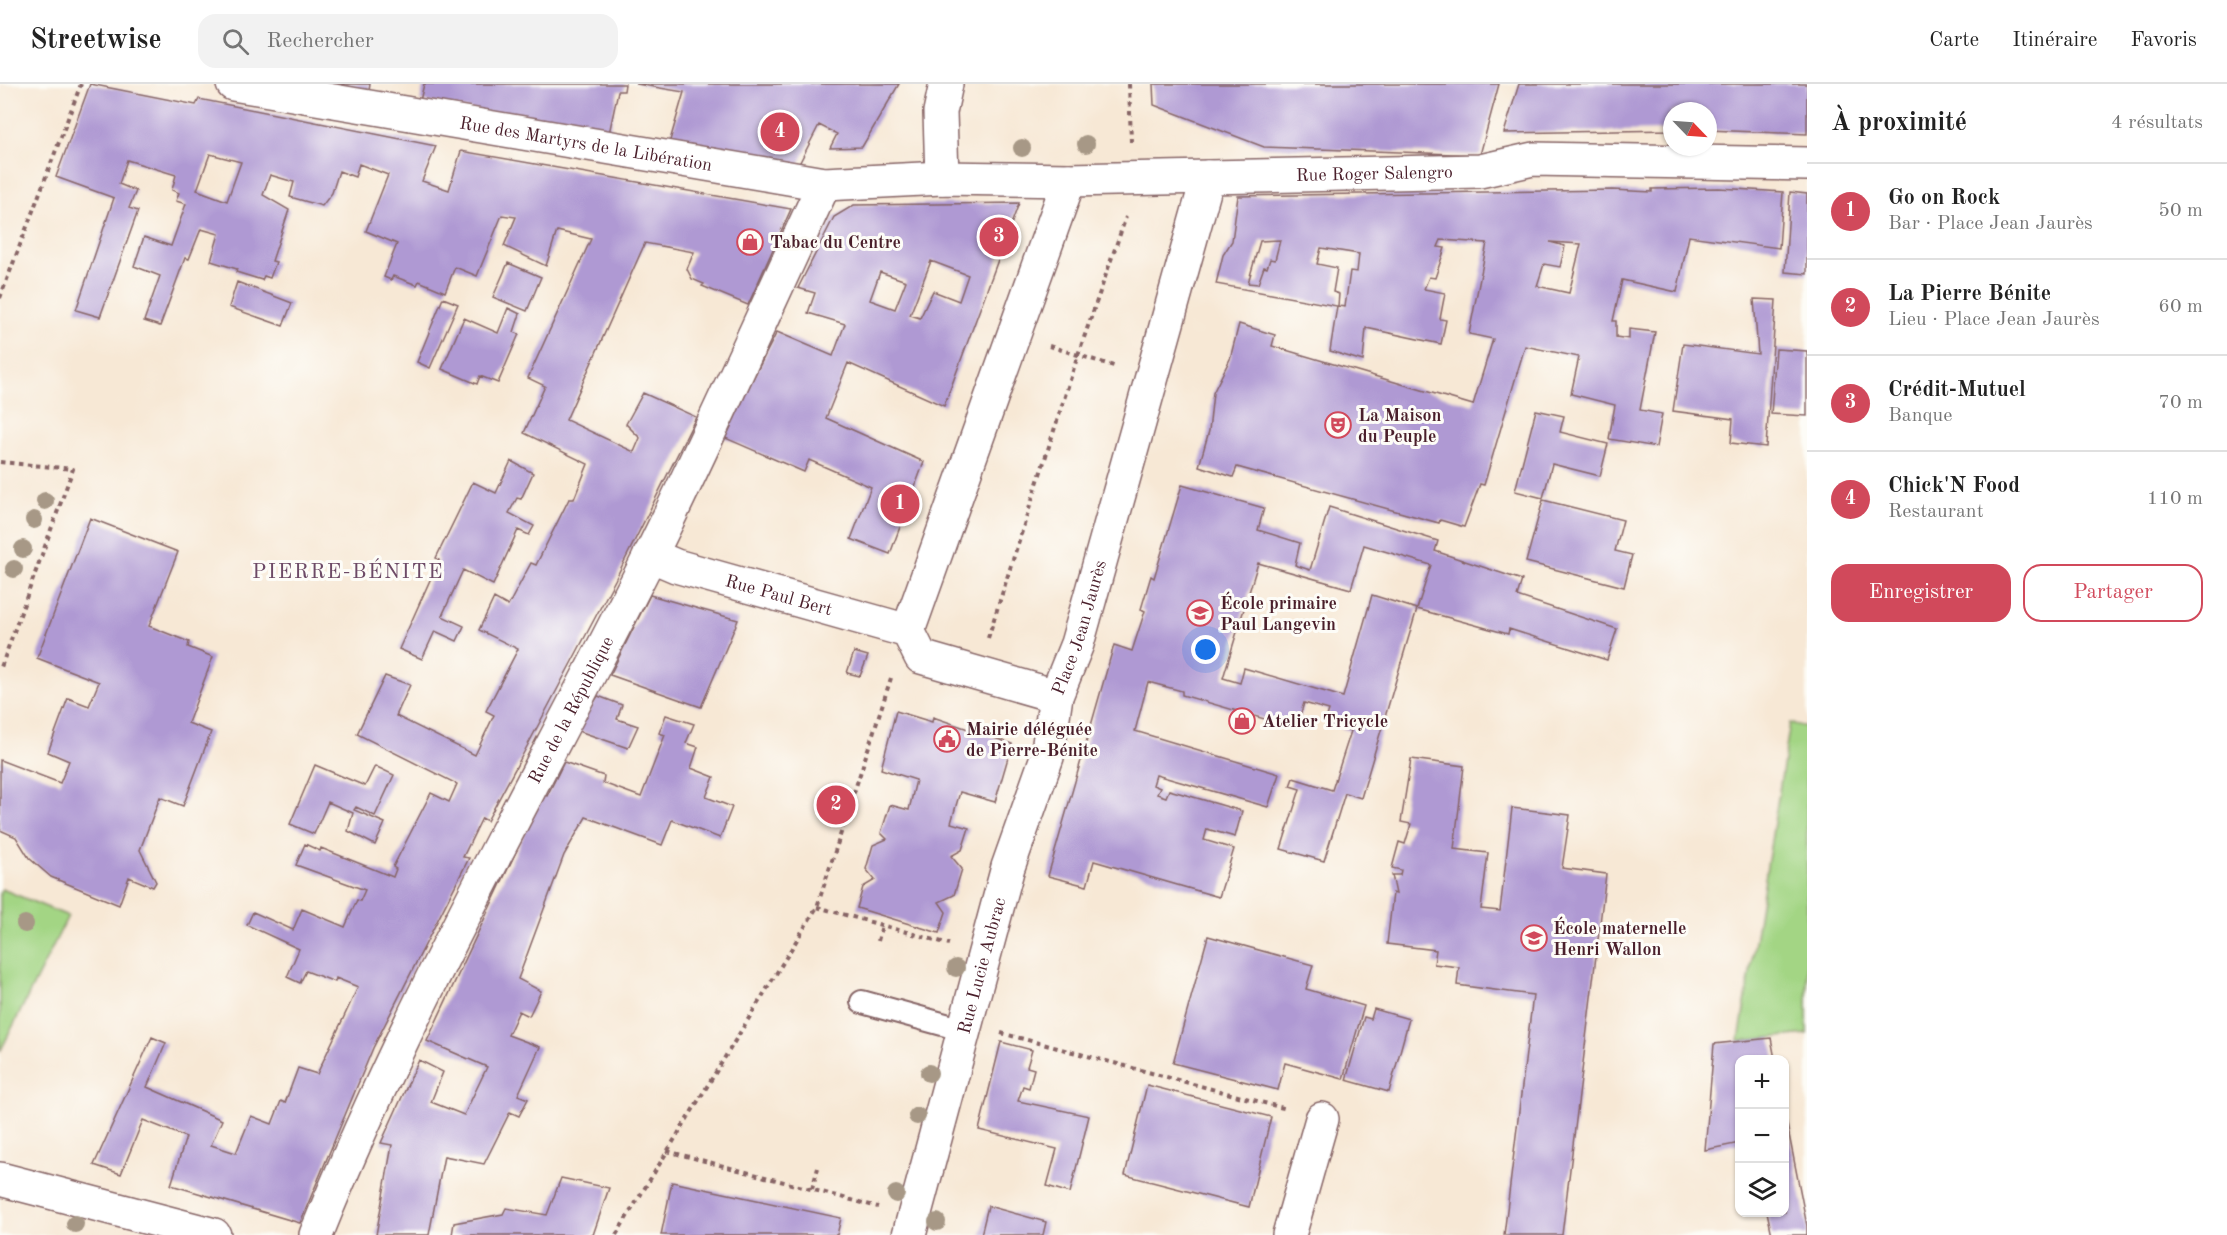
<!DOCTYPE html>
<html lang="fr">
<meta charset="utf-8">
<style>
:root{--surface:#fff;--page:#f2f2f2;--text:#222;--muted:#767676;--line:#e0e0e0;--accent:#d1495b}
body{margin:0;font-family:"Old Standard TT",serif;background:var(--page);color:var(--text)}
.controls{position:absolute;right:18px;bottom:18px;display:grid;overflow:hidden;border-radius:12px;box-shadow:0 2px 4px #0004}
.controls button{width:54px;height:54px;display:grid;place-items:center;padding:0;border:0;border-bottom:2px solid var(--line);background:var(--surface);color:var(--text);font:30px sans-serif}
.compass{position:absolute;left:1663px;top:18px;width:54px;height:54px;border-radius:50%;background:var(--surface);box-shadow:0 2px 4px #0004;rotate:115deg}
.you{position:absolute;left:1206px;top:566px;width:21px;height:21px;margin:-15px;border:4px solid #fff;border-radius:50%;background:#1a73e8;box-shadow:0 0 0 9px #1a73e833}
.badge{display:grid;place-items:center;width:39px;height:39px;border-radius:50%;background:var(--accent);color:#fff;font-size:20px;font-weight:700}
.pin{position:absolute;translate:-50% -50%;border:3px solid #fff;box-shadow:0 2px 6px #0006}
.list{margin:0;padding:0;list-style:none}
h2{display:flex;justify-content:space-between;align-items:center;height:78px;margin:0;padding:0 24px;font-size:26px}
h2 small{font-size:20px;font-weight:400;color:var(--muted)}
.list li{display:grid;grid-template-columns:39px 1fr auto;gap:18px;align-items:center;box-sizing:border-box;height:96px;padding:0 24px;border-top:2px solid var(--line)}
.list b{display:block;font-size:22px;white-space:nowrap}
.list p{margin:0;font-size:20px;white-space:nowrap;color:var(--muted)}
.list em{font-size:20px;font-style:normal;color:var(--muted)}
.actions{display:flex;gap:12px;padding:18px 24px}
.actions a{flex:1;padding:14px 0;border:2px solid var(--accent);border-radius:18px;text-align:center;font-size:21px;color:var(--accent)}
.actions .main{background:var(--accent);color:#fff}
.icon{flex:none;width:33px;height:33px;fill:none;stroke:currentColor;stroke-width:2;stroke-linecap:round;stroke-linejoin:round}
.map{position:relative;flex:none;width:1807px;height:1151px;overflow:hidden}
header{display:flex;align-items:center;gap:36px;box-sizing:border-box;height:84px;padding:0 30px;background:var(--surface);border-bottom:2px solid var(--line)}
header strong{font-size:28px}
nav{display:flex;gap:33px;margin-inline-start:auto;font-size:21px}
.search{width:420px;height:54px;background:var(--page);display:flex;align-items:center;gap:15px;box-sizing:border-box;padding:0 21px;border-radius:18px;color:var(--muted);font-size:22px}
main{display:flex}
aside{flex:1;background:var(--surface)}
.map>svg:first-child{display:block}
</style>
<header>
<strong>Streetwise</strong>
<div class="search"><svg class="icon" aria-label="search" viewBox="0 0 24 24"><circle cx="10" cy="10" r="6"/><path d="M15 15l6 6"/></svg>Rechercher</div>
<nav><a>Carte</a><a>Itinéraire</a><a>Favoris</a></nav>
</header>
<main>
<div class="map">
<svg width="1807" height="1151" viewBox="0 0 1807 1151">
<rect width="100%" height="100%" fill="#fdfcf7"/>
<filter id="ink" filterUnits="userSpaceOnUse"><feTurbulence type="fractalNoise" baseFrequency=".0167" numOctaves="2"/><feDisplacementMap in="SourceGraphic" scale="12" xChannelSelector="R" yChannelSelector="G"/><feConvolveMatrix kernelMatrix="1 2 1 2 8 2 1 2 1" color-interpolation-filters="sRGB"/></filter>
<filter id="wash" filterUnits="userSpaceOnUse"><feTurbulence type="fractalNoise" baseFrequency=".008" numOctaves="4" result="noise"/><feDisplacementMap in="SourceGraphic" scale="24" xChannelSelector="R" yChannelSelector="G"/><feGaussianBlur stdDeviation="1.35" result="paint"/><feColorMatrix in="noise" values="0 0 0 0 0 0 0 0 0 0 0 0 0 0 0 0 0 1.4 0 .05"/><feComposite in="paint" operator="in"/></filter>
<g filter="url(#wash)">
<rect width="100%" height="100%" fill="#f7e8d5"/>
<!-- green -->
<path fill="#a3d584" stroke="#767a58" stroke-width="1.5" d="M1790,639l17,4v307l-68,7z
M2,805l66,27 -68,136v-159z"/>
<g id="blocks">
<!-- building -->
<path fill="#af99d3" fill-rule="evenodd" d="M90,0l106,21 3,-6 237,47 -14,35 27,9 12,-39 330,58 -43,96 -46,-19 2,-2 -12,-5 -5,-10 7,-17 -49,-9 -79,177 68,32 6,-14 -14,-14 17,-31 53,24 -81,163 -92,174 -36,67 -5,-3 -19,39 6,1 -96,190 -73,175 -129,-38 15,-48 -43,-17 -22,54 -27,-9 58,-128 14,6 -19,44 75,33 -11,25 25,8 15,-37 21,8 9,-23 4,2 13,-35 19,6 41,-87 -22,-9 -1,4 -29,-11 -6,12 -13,-6 12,-28 -52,-24 6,-13 40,18 9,-21 43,18 12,-27 3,1 5,-11 -69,-25 9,-21 15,7 1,-3 72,29 3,-8 -3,-2 38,-74 18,9 8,-18 -100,-50 28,-58 25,9 -14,31 79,39 19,-40 -8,-4 32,-62 -39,-19 15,-32 14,8 23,-43 5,2 33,-66h5l14,-35 -64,-31 21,-47 -17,-8 63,-139 -34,-8 -11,35 -42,-20 12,-29 -14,-2 -25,61 -22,-9 -10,25 -26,-11 -2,4 -24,-9 -2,4 -7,-3 13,-33 -31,-13 22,-56 -29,-11 -4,13 -16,-6 -7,22 -10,13 -32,-9 4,-15 -24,-7 -7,20 26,15 -17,51 4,1 -6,16 -6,-2 -2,4 -26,-8 1,-3 -26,-8 8,-27 -18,-5 -12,30 -4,-1 -25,68 -16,-5 16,-45 -26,-10 10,-29 27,9 15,-42 -10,-3 3,-8 -7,-3 4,-15 -49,-15 -8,24 17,7 -7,17 9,3 -38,106 -24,-7 38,-112 -58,-21zM210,70l31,8 -14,39 -30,-11z
M338,0h32l-1,7z
M424,0h201l-1,7h-6l-9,43 -189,-33z
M636,0h263l-37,63 -32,1 7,-14 -18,-9 -21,41 -129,-22 15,-52z
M1153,0h346l-19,71 -216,-8 -110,-42z
M1519,0h288v50l-99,-4v-19h-36v19l-168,3z
M1719,104l64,4 -4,56 -90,-12 -12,56 -55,-12 -9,41h3v16l13,2v-10l26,3 -15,78 22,4 -6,33 -47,-8 6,-34 -44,-11 8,-37 -54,-11 -41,139 -4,-1 -16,43 -24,-7 -1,3 -202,-56 -4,10 -34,-11 10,-35 4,-38 17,-34 9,-35 36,11 -3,11 201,59 20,-66 -24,-5 18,-91 -46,-3 -3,7 7,1 -10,30 -6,-1 -5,12 21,4 -5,26 6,1 -5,24 -75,-16 -3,33 -33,-10 7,-45 -121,-22 7,-29 9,-14 6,-45 374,-6 40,2v-3zM1280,156l-5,20 -5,-1 -3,9 -3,-1 -6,17 -10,-1 12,-42zM1550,158l31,2 -12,49 -32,-7 7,-22 16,3 5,-21zM1321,164l38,6 -2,18 -7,-1 -5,36 -7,-1 1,-12 -6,-2 4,-24 -20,-4z
M1790,108l17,2v80l-22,-2z
M1019,119l-75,203 -96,-43 -22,55 98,44 -34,92 -39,-15 20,-52 -62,-27 -5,12 -81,-35 54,-105 56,24 12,-32 -37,-11 7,-20 -17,-5 36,-71 20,-12zM931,177l37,14 -9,26 -26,-10 -13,27 -10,-3zM880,188l26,9 -11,28 -25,-9z
M508,179l33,14 -14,34 -34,-14z
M237,198l55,21 -9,23 -54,-19z
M443,214l15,6 -28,64 -13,-6z
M1754,215l22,1 -10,147 -35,-4 2,-24 -60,-8 10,-67 75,10z
M508,224l12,6 -6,18 5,2 -21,49 -18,-7 -3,8 -35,-15 22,-51 34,15z
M1776,265l31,2v65l-36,-2z
M1536,326l28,6 -4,16 48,12 -8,32 -48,-12 -9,34 -28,-7z
M511,377l22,12 -12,26 -4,-1 -8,15 25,13 -5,9 -11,-5 -25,55 -30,-15 -21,46 22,10 -7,15 -22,-10 -13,28 -23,-10 40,-89 -3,-2 37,-76 23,11z
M1182,401l82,23 -6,22 42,13 -5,22 15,5 19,-63 109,34 -3,10 87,29 -5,16 100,33 -10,31 -98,-31 -1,5 -91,-25 -56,189 -16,-5 -21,68 -43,-12 19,-60 -10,-3 3,-8 39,12 19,-59 -26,-8 4,-13 -25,-7 -4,13 -15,9 -103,-30v-4l-34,-9 -13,49 144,43 -11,33 -112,-32 -3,10 7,3 -3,6 9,3 3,-7 73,21 -7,26 -28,-8 -3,11 30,9 -15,48 -125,-36 -7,25 -39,-10 66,-231 18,6 13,-40 -4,-2 10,-33 3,2zM1364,461l67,20 -14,44 -45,-14 -29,102 -99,-29 -4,15 -17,-5 35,-115 93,26z
M1543,416l80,20 -8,31 17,4 -8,32 -98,-25z
M90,434l88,34 -29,74 40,16 -1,5 25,10 -25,66 23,9 -28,74 -23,-9 -20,53 16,32 -3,5 -24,-10 -10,28 -68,-28 -22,-19 -13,-21 -16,-7v-70l60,23 9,-22 -21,-9 20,-54 21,8 10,-24 -62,-24z
M650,511l88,25 -37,87 -91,-32z
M854,568l14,4 -8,20 -13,-3z
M598,612l24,9 -5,14 21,7 -10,22 -52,-18z
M896,627l36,11 1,-5 79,27 -17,58 -35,-10 -9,31 18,5 -7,22 -11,6 11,13 -8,26 -15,7 7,10 -7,21 -82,-25 6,-21 12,-7 -9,-11 7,-24 14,-6 -6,-6 9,-28 19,5 7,-30 -35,-11z
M666,631l28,9 -8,19 12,4 -7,21 23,9 -8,20 26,10 -12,31 -48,-18 -10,25 -76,-28 -22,38 -46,124 23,12 -12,25 -10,-5 -11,24 32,12 -22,48 10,4 -9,17 -9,-4 -26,52 -40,-8 -15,79h-53l16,-90 -11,-2 38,-83 24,12 -12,30 33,13 23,-48 -60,-26 116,-247 4,2 17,-34 40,14 -1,7 38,14 24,-62 -6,-2z
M1411,675l53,7 -10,83 34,4 -7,56 19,2 12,-103 58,7 -8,53 44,6 -44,361h-58l29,-240 -76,-10 2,-18 -25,-3 2,-14 -49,-6 6,-51 3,1 -4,-19h8l1,-5 -9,-2 7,-26 6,2 6,-20 -10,-2z
M315,681l50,21 10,-20 19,9 -19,41 -19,-9 -2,3 31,13 -10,22 -27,-14 5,-18 -25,-11 -14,32 -24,-10z
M1208,852l105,29 -7,24 58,17 -21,73 -58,-16 -7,27 -105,-27z
M1374,925l35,10 -20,73 -43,-12 18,-63 7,2z
M1771,954l4,21 -35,1v83l-35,7 9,-106z
M1001,958l31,8 -5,17 7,2 -5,19 -6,-2 -5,15 71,15 -19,77 -23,-7 10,-37 -78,-19z
M1147,1001l124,32 -22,90 -124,-32z
M1785,1030l22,112v9h-35l-5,-23h18z
M561,1094l48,10 -16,47h-141l2,-12 49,-9 3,-6 41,7z
M672,1098l169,36 -4,17h-176z
M988,1122l58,16 -3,13h-62z"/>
</g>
</g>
<g filter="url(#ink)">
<use href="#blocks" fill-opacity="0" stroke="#876566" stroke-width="1.5"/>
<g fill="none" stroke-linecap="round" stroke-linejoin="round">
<!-- service casing -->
<g stroke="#876566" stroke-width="26">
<path id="service" d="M862,918l102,28"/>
</g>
<!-- minor casing -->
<g stroke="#876566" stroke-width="36">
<g id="minor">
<path id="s1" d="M233,0l591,100 118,-6 127,2 411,-9 53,-12 274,5"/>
<path d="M942,94l-2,-66 6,-28"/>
<path id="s2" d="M650,471l26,11 232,65"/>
<path d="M1056,612l-135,-39 -13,-26 161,-451"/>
<path d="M0,1095l214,56"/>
<path id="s3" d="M316,1151c94,-234 221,-454 334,-679 61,-123 116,-248 174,-372"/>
<path id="s4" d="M909,1151l99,-368 39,-110 9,-61 21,-52 131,-467"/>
<path d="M1289,1151l33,-116"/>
</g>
</g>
<!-- path -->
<path stroke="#876566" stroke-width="4" stroke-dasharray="4.5 4.5" stroke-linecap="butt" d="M1129,0l2,58
M0,214l81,-214
M1049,262l68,21
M0,378l73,7 -73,201
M988,554l90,-283 48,-138
M817,823l132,37
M878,857l4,-16
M1001,949l286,76
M667,1067l211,56
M812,1105l6,-21
M616,1151l201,-328 74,-229"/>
<!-- service -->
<use href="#service" stroke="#fff" stroke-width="22"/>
<!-- minor -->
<use href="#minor" stroke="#fff" stroke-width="33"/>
</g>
<!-- trees -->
<g fill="#a79886">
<circle cx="1086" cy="60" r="9"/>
<circle cx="1022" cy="64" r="9"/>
<circle cx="45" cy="417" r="9"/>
<circle cx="34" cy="436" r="9"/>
<circle cx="23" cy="465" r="9"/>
<circle cx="14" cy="485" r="9"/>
<circle cx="25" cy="840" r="9"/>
<circle cx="956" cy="884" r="9"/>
<circle cx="929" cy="989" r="9"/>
<circle cx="917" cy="1032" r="9"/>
<circle cx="896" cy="1110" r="9"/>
<circle cx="937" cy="1138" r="9"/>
<circle cx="75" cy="1140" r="9"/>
</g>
</g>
<!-- icons -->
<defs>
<g id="shop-ring" transform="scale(1.35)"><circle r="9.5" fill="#fdfcf7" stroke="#d1495b" stroke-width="1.5"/><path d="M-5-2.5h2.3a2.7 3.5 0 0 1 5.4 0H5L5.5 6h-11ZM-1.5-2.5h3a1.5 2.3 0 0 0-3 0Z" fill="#d1495b"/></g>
<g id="theatre-ring" transform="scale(1.35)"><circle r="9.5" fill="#fdfcf7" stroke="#d1495b" stroke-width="1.5"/><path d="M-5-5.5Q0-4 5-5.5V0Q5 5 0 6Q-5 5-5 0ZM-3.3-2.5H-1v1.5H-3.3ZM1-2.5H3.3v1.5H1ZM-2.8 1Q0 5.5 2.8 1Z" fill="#d1495b"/></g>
<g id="school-ring" transform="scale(1.35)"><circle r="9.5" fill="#fdfcf7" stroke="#d1495b" stroke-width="1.5"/><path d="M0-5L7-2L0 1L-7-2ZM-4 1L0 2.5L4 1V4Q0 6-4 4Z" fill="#d1495b"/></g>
<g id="civic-ring" transform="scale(1.35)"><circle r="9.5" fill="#fdfcf7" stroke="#d1495b" stroke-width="1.5"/><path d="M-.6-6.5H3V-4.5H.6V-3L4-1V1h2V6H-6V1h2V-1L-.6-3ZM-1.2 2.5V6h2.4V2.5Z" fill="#d1495b"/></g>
</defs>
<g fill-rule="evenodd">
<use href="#shop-ring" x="750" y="158"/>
<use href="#theatre-ring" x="1338" y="341"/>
<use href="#school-ring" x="1200" y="529"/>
<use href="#shop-ring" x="1242" y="637"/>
<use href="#civic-ring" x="947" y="655"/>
<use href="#school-ring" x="1534" y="854"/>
</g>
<g text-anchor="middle" stroke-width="6" stroke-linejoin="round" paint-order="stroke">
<!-- street labels -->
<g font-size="18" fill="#4a1f2b" stroke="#fdfcf7">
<text dy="6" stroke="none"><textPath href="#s1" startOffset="358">Rue des Martyrs de la Libération</textPath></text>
<text dy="6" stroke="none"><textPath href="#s1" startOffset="1150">Rue Roger Salengro</textPath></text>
<text dy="6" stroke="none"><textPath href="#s2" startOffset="135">Rue Paul Bert</textPath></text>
<text dy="6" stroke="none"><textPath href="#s4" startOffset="632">Place Jean Jaurès</textPath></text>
<text dy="6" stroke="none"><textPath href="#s3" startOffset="584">Rue de la République</textPath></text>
<text dy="6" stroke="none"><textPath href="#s4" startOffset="279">Rue Lucie Aubrac</textPath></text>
</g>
<!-- poi labels -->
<g font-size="18" font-weight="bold" fill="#4a1f2b" stroke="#fdfcf7" text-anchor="start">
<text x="770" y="164">Tabac du Centre</text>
<text x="1358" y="337">La Maison<tspan x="1358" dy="21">du Peuple</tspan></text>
<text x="1220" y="525">École primaire<tspan x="1220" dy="21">Paul Langevin</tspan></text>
<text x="1262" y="643">Atelier Tricycle</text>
<text x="966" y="651">Mairie déléguée<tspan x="966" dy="21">de Pierre-Bénite</tspan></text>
<text x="1553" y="850">École maternelle<tspan x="1553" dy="21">Henri Wallon</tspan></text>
</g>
<!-- quarter labels -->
<g font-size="21" letter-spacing="1.5" fill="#6d4a66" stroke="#fdfcf7">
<text x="348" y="494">PIERRE-BÉNITE</text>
</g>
</g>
</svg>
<div class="controls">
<button>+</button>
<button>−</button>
<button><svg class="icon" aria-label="layers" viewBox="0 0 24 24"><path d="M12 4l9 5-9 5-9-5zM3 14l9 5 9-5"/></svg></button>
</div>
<svg class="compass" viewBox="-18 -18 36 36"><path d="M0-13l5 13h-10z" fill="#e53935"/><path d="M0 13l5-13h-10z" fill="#767676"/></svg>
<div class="you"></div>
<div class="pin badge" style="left:900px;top:420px">1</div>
<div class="pin badge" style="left:836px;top:721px">2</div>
<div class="pin badge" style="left:999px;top:153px">3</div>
<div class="pin badge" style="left:780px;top:48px">4</div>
</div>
<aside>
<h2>À proximité<small>4 résultats</small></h2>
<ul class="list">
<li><span class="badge">1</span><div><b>Go on Rock</b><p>Bar · Place Jean Jaurès</p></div><em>50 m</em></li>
<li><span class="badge">2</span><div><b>La Pierre Bénite</b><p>Lieu · Place Jean Jaurès</p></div><em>60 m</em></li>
<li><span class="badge">3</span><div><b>Crédit-Mutuel</b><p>Banque</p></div><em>70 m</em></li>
<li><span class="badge">4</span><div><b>Chick'N Food</b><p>Restaurant</p></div><em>110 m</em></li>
</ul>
<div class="actions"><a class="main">Enregistrer</a><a>Partager</a></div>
</aside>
</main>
